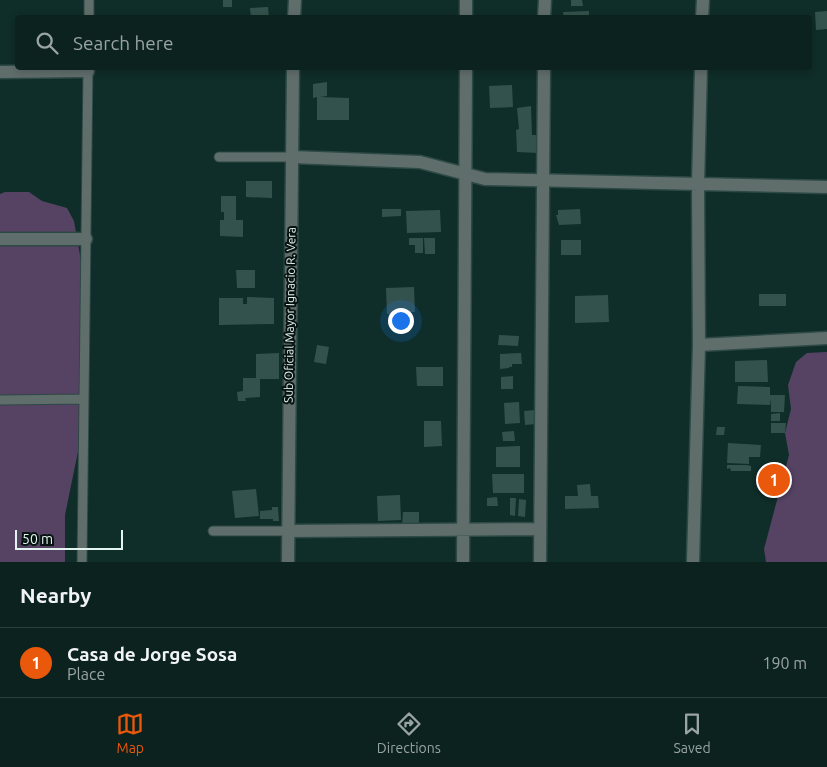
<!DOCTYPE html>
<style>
:root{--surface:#0b221f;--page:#142a28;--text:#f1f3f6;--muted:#9aa4a4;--line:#2b3f3d;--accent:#ea580c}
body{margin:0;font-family:Ubuntu,sans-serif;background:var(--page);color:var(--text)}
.scale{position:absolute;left:15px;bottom:12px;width:108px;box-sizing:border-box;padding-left:5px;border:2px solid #e2f3f0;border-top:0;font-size:14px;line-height:18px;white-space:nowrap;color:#e2f3f0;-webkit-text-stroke:4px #071311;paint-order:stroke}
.you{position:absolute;left:400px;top:320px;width:18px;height:18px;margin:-12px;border:4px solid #fff;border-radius:50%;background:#1a73e8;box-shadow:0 0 0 8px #1a73e833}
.badge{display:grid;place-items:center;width:32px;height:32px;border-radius:50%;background:var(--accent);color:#fff;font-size:16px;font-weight:700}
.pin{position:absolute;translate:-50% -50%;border:2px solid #fff;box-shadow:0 1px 5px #0006}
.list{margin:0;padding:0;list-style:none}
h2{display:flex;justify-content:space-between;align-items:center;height:65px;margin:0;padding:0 20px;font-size:21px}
h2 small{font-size:16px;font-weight:400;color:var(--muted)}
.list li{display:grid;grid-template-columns:32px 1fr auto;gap:15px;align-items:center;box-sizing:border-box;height:70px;padding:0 20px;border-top:1px solid var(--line)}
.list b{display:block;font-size:19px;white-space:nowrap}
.list p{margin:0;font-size:16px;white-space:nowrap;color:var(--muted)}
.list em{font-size:16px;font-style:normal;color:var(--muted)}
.icon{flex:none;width:28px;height:28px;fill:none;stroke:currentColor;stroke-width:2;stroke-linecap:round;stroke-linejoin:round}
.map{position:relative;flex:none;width:827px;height:562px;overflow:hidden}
.search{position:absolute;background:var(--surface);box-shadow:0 2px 8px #0003;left:15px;right:15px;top:15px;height:55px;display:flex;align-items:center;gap:12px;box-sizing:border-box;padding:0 18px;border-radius:5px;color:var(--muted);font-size:19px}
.sheet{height:135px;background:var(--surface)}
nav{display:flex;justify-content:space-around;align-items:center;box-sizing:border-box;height:70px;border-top:1px solid var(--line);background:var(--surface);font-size:14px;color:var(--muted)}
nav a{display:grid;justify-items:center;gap:2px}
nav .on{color:var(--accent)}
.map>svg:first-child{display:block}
</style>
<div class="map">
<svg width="827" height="562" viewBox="0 0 827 562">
<rect width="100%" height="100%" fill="#0f2d29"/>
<!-- green -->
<path fill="#564364" d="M5,192h24l13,9 25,7 7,13 11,63 -4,153 -16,78v47h-65v-368z
M827,352v210h-61l-2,-13 25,-94 -4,-22 6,-24 -3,-24 8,-23 11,-9z"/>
<!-- building -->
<path fill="#34524d" d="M223,0h9v7h-9z
M571,0h11l1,6h-12z
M268,7l1,11h-18l-1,-10z
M589,11v7h-25l-1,-6z
M827,11v18l-11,1 -1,-18z
M327,82v14l-7,1 29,1v22h-32v-23l-4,1v-14z
M512,85l1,22 -23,1 -1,-22z
M531,106l1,29h6v18l-21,-1 -1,-22 3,-1 -2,-21z
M246,181h26v17l-26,-1z
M221,196h15v24h7v17l-23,-1v-16h4v-8h-3z
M382,209h19v7l-19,1z
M580,209l1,15 -22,1 -3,-10h2v-5z
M440,210l1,22 -34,1 -1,-22z
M409,238h14v15h-8v-8h-6z
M424,238h11v16h-10z
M561,240h20v15h-20z
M236,270h19v18h-18z
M414,287l1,25 -28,2 -1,-26z
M759,294h27v12h-27z
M608,295l1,27 -34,1v-27z
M247,297l27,1v26l-55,1v-27h24v6h4z
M499,335l20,1 -1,10 -20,-1z
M317,345l12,2 -3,17 -12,-2z
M279,353v26h-19v18l-15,1 1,3h-8l-1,-9 6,-1v-13h13v-24z
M521,353l1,11h-10v3h-3v1l-9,1v-15z
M767,360l1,22h-33v-21z
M416,367h27v19h-26z
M513,376v13h-12v-12z
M738,386l32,1v8h15l-1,17h-13v-13l-1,6 -33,-1z
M519,402l1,21 -15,1 -1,-21z
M535,410l2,14 -12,1 -1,-14z
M780,413v8h-9v-7z
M424,421h17l1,25 -18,1z
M771,423h15l-1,10h-14z
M717,427h8l-1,8h-8z
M514,431l1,10h-12l-1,-9z
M728,443l33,2 -1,12h-11v7l-22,-1z
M520,446v21h-24v-20z
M727,465h20l4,1v5h-20l-1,-3 -3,1z
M492,474h32v19h-31z
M590,484l1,12h7l1,12 -34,1v-13h13l-1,-11z
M256,489l3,27 -24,2 -3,-27z
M400,495l1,25 -23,1 -1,-25z
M497,497l1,9h-11v-8z
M510,498h6l-1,18 -5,-1z
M519,499l7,1 -1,17 -7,-1z
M272,507h6l1,14h-6v-2h-13v-8l12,-1z
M403,512h16v14h-17z"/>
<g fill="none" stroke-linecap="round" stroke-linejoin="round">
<!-- service casing -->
<g stroke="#2d4945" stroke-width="11">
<path id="service" d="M89,18v-18
M219,157h73
M0,400l84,-1
M213,531h75
M82,562l6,-494"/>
</g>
<!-- minor casing -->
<g stroke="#2d4945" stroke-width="15">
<path id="minor" d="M466,0v18
M544,18l1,-18
M702,18l1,-18
M0,72l88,-1
M292,157l128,5 65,17 342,8
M0,239h86
M699,345l128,-7
M288,531l252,-2
M463,562l3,-494
M540,562l4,-494
M693,562l6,-217 -1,-161 3,-116"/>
</g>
<!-- tertiary casing -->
<g stroke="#2d4945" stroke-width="15">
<path id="tertiary" d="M294,18l1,-18
M288,562l5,-494"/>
</g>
<!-- service -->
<use href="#service" stroke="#606e6b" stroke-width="9"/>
<!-- minor -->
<use href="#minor" stroke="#606e6b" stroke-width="12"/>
<!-- tertiary -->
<use href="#tertiary" stroke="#606e6b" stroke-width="12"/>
</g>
<g text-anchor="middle" stroke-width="4" stroke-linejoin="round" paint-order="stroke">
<!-- street labels -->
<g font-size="12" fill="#e2f3f0" stroke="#071311">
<text transform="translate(290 315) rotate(-89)" y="4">Sub Oficial Mayor Ignacio R. Vera</text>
</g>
</g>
</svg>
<div class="scale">50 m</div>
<div class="you"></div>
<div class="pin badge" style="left:774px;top:480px">1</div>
<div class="search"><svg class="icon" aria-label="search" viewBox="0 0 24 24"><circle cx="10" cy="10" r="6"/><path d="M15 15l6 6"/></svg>Search here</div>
</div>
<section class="sheet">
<h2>Nearby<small></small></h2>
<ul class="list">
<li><span class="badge">1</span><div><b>Casa de Jorge Sosa</b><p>Place</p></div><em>190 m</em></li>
</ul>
</section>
<nav>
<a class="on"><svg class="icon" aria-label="map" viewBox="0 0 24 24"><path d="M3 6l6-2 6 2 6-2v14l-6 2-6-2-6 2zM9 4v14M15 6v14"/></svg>Map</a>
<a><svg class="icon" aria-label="directions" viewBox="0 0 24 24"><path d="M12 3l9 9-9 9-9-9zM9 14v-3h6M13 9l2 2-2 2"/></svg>Directions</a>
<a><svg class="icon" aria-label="saved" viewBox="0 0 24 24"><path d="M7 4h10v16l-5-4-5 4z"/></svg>Saved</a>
</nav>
